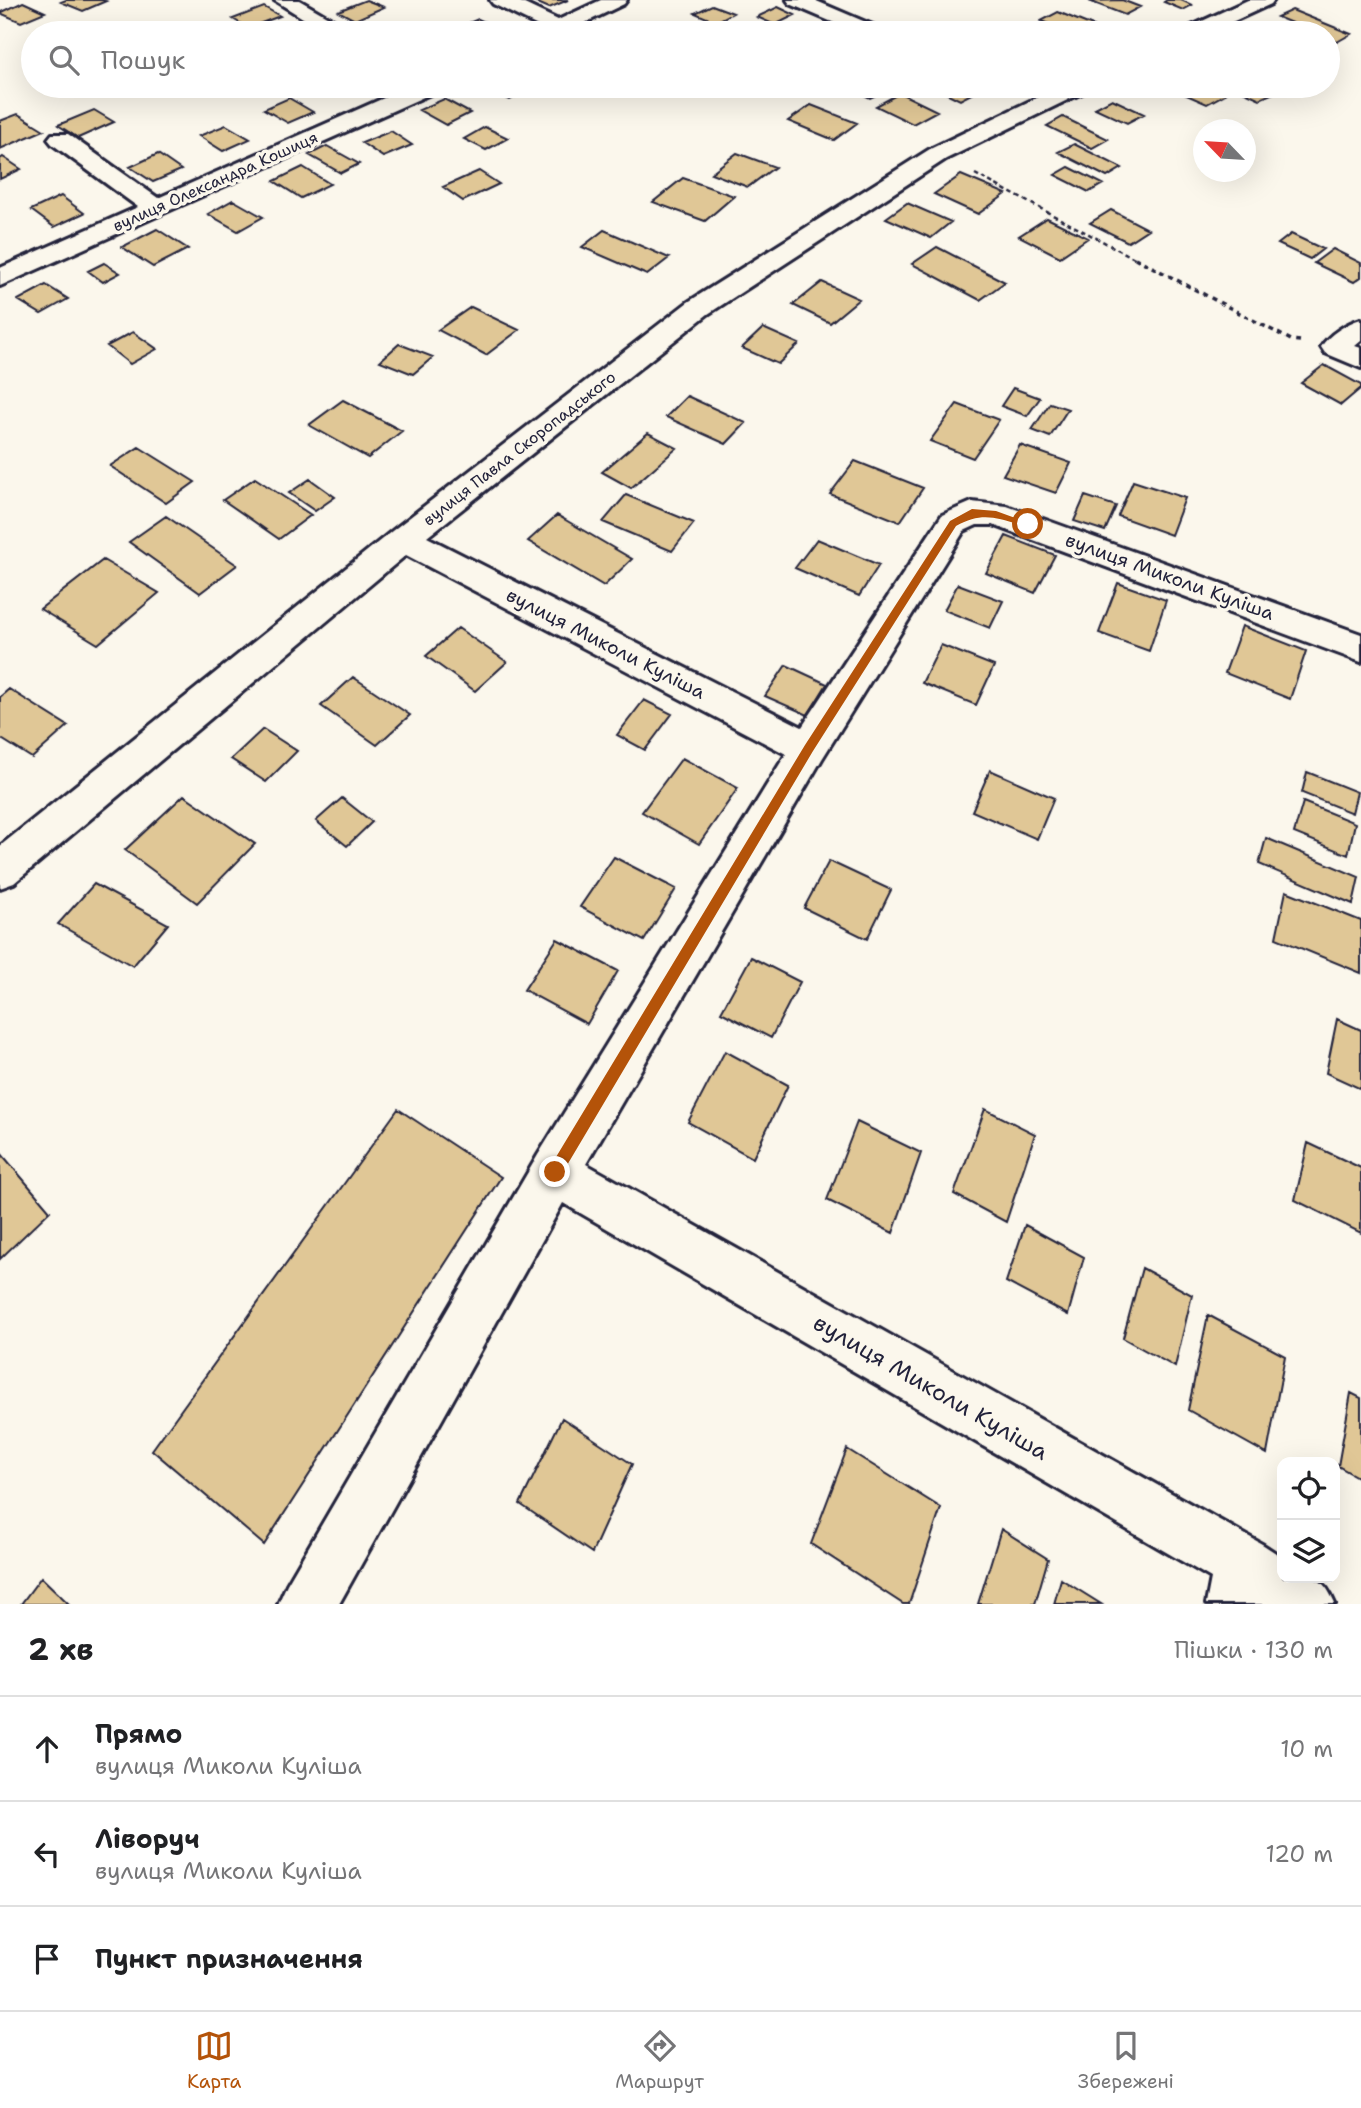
<!DOCTYPE html>
<html lang="uk">
<meta charset="utf-8">
<style>
:root{--surface:#fff;--page:#f6f6f6;--text:#202124;--muted:#757577;--line:#e0e0e0;--accent:#b45309}
body{margin:0;font-family:"Shantell Sans",sans-serif;background:var(--page);color:var(--text)}
.controls{position:absolute;right:21px;bottom:21px;display:grid;overflow:hidden;border-radius:14px;box-shadow:0 7px 28px #0002}
.controls button{width:63px;height:63px;display:grid;place-items:center;padding:0;border:0;border-bottom:2px solid var(--line);background:var(--surface);color:var(--text);font:35px sans-serif}
.compass{position:absolute;left:1193px;top:119px;width:63px;height:63px;border-radius:50%;background:var(--surface);box-shadow:0 7px 28px #0002;rotate:295deg}
.stop{position:absolute;width:21px;height:21px;margin:-16px;border:5px solid #b45309;border-radius:50%;background:#fff}
.stop.end{background:#b45309;border-color:#fff;box-shadow:0 2px 7px #0008}
.list{margin:0;padding:0;list-style:none}
h2{display:flex;justify-content:space-between;align-items:center;height:91px;margin:0;padding:0 28px;font-size:30px}
h2 small{font-size:23px;font-weight:400;color:var(--muted)}
.list li{display:grid;grid-template-columns:46px 1fr auto;gap:21px;align-items:center;box-sizing:border-box;height:105px;padding:0 28px;border-top:2px solid var(--line)}
.list b{display:block;font-size:26px;white-space:nowrap}
.list p{margin:0;font-size:23px;white-space:nowrap;color:var(--muted)}
.list em{font-size:23px;font-style:normal;color:var(--muted)}
.icon{flex:none;width:38px;height:38px;fill:none;stroke:currentColor;stroke-width:2;stroke-linecap:round;stroke-linejoin:round}
.map{position:relative;flex:none;width:1361px;height:1604px;overflow:hidden}
.search{position:absolute;background:var(--surface);box-shadow:0 7px 28px #0002;left:21px;right:21px;top:21px;height:77px;display:flex;align-items:center;gap:18px;box-sizing:border-box;padding:0 24px;border-radius:38px;color:var(--muted);font-size:26px}
.sheet{height:406px;background:var(--surface)}
nav{display:flex;justify-content:space-around;align-items:center;box-sizing:border-box;height:98px;border-top:2px solid var(--line);background:var(--surface);font-size:19px;color:var(--muted)}
nav a{display:grid;justify-items:center;gap:4px}
nav .on{color:var(--accent)}
.map>svg:first-child{display:block}
</style>
<div class="map">
<svg width="1361" height="1604" viewBox="0 0 1361 1604">
<rect width="100%" height="100%" fill="#fbf7ec"/>
<filter id="ink" filterUnits="userSpaceOnUse"><feTurbulence type="fractalNoise" baseFrequency=".0143" numOctaves="2"/><feDisplacementMap in="SourceGraphic" scale="14" xChannelSelector="R" yChannelSelector="G"/><feConvolveMatrix kernelMatrix="1 2 1 2 8 2 1 2 1" color-interpolation-filters="sRGB"/></filter>
<g filter="url(#ink)">
<!-- building -->
<path fill="#e0c796" stroke="#22223b" stroke-width="2" d="M66,0h37l3,1 -23,10 -22,-9z
M366,0l18,7 -29,13 -17,-9z
M531,0h37l-19,8z
M1122,0l18,7 -15,8 -36,-14z
M1167,0h14l11,5 -9,5 -19,-8z
M23,2l22,10 -24,10 -21,-9z
M712,5l21,8 -17,9 -21,-9z
M264,7l16,9 -32,12 -15,-9z
M778,7l17,8 -20,10 -18,-8z
M1292,10l59,24 -14,8 -9,-4v-5h-12l-39,-16z
M1058,12l52,21h-38l-31,-12z
M478,19l25,11 -6,3h-29l-11,-5z
M617,23l24,9 -42,1z
M330,86h43l-24,10z
M490,86h42l2,1 -24,13 -25,-12z
M858,86h37l-25,12 -18,-9z
M932,86h38l9,4 -19,10z
M1166,86h41l18,8 -18,10z
M1232,86h34l12,5 -18,8z
M900,93l37,18 -24,13 -37,-18z
M289,98l24,14 -25,11 -24,-14z
M444,99l26,14 -24,12 -27,-15z
M1112,99l32,15 -17,9 -32,-15z
M811,105l46,18 -23,17 -46,-19z
M94,110l20,12 -36,16 -20,-13z
M18,114l26,16 -44,19v-28z
M1063,117l45,22 -16,9 -45,-22z
M226,125l24,14 -27,12 -24,-15z
M485,127l23,11 -22,12 -22,-11z
M391,131l21,14 -29,12 -21,-14z
M1074,144l48,24 -15,9 -49,-25z
M327,146l32,18 -18,9 -32,-18z
M737,153l38,14 -27,20 -37,-14z
M158,154l23,16 -28,12 -23,-15z
M3,157l18,12 -21,10v-20z
M303,167l27,17 -29,14 -27,-17z
M1069,167l34,17 -14,8 -34,-17z
M479,171l20,13 -36,17 -20,-14z
M961,175l45,19 -28,20 -44,-20z
M683,178l51,18 -29,25 -52,-19z
M61,196l23,17 -30,14 -23,-17z
M233,200l30,17 -25,14 -30,-17z
M907,203l44,19 -20,16 -45,-20z
M1111,210l37,19 -20,13 -38,-19z
M1047,218l41,20 -28,19 -41,-21z
M157,229l31,20 -35,18 -31,-20z
M604,230l65,28 -22,17 -65,-28z
M1291,234l32,15 -13,10 -32,-15z
M937,247l68,35 -25,18 -68,-36z
M1333,249l28,14v14l-7,5 -40,-19z
M104,263l16,10 -17,9 -15,-11z
M822,282l37,17 -29,24 -37,-18z
M46,285l22,14 -27,15 -23,-14z
M471,307l48,23 -33,25 -48,-25z
M763,328l36,16 -21,20 -36,-16z
M133,332l24,17 -27,15 -23,-18z
M399,344l34,13 -20,17 -33,-13z
M1324,365l37,20v3l-20,17 -40,-22z
M1013,388l27,10 -13,18 -26,-10z
M687,396l59,27 -20,21 -60,-27z
M343,400l59,31 -34,27 -59,-33z
M1050,403l18,6 -18,28 -18,-7z
M957,404l42,16 -26,38 -43,-17z
M648,433l29,15 -46,40 -29,-16z
M1020,445l51,18 -15,30 -53,-18z
M139,447l56,35 -29,21 -56,-37z
M855,461l68,27 -23,34 -70,-28z
M255,478l56,37 -32,24 -56,-39z
M310,479l25,18 -20,14 -26,-18z
M1133,481l52,17 -14,37 -53,-19z
M626,495l68,28 -22,28 -69,-29z
M1085,496l31,10 -11,25 -31,-10z
M557,515l75,44 -28,27 -76,-45z
M166,516l71,49 -37,28 -71,-51z
M1006,536l49,19 -20,38 -49,-20z
M817,539l62,26 -20,31 -64,-28z
M103,560l56,33 -61,51 -58,-35z
M1118,583l48,17 -17,51 -50,-18z
M958,584l45,17 -13,27 -46,-18z
M1242,626l64,25 -16,48 -65,-26z
M458,628l49,34 -32,29 -49,-35z
M941,645l53,21 -18,39 -54,-22z
M786,665l41,19 -19,31 -43,-19z
M353,677l57,38 -33,30 -56,-39z
M9,689l59,37 -36,32 -32,-20v-41z
M644,700l28,14 -27,36 -28,-15z
M263,729l34,22 -31,31 -35,-23z
M682,758l56,30 -39,56 -57,-32z
M990,770l64,28 -17,41 -65,-28z
M1307,772l50,20 -5,21 -50,-20z
M184,795l71,49 -58,59 -72,-53z
M342,798l30,24 -25,24 -31,-25z
M1303,802l52,21 -7,32 -54,-22z
M1266,838l93,39 -6,27 -94,-40z
M614,857l62,32 -32,52 -64,-34z
M829,861l62,29 -24,49 -63,-31z
M94,884l74,40 -35,42 -75,-42z
M1286,891l75,30v52l-85,-35z
M557,939l61,32 -31,53 -63,-34z
M751,957l49,25 -29,56 -50,-26z
M1337,1019l24,11v59l-35,-16z
M725,1051l63,34 -35,73 -65,-36z
M398,1109l103,68 -237,368 -112,-95z
M985,1109l50,25 -29,88 -52,-28z
M857,1122l64,31 -28,80 -66,-33z
M1308,1143l53,25v65l-66,-33z
M0,1152l50,59 -50,48z
M1025,1225l59,32 -16,58 -62,-33z
M1142,1268l50,27 -17,72 -52,-29z
M1208,1315l77,41 -18,98 -79,-44z
M1351,1393l10,5v81l-23,-13z
M562,1418l70,46 -40,89 -72,-49z
M847,1449l94,59 -32,96h-6l-92,-60z
M1001,1529l47,30 -13,45h-57z
M41,1577l28,27h-48z
M1061,1579l40,25h-47z"/>
<g fill="none" stroke-linecap="round" stroke-linejoin="round">
<!-- minor casing -->
<g stroke="#22223b" stroke-width="6">
<path id="minor" d="M274,0h25l50,29 3,4h-25z
M490,0h26l42,20 43,-20h26l-3,4 -58,28 -29,1 5,-5 -49,-24z
M787,0h27l68,29 3,4h-27l-68,-29z
M1248,0h26l-3,4 -63,29h-26l3,-4z
M411,86h29l-3,5 -437,195v-18l138,-61 -86,-63 -4,-5 4,-5h16l90,64z
M1061,86h28l-3,5 -140,68 -238,155 -281,223 375,190 140,-212 30,-13 35,4 354,128v28l-368,-137h-16l-13,6 -142,228 -236,405 676,380 20,13v21c31,0 40,-5 53,26h-129l5,-26 -648,-375 -224,401h-61l9,-20 251,-429 248,-401 -380,-199 -392,328 -14,5v-42l392,-315 296,-229 242,-153z
M1361,319v22l-6,5 6,2v20l-36,-15 -4,-6c8,-13 26,-24 40,-28z"/>
</g>
<!-- path-far1 -->
<path stroke="#22223b" stroke-width="2.5" stroke-dasharray="4.5 3.5" stroke-linecap="butt" d="M975,174l163,86"/>
<!-- path -->
<path stroke="#22223b" stroke-width="3.5" stroke-dasharray="5 4.5" stroke-linecap="butt" d="M1135,258l156,82 9,1"/>
<!-- minor -->
<use href="#minor" fill="#fbf7ec" fill-rule="evenodd"/>
</g>
</g>
<!-- route -->
<path fill="#b45309" d="M972,509l24,2 36,13 -4,3c-29,-8 -44,-17 -72,-1l-143,225 -253,426h-10v-10l255,-422 145,-224z"/>
<g text-anchor="middle" stroke-width="7" stroke-linejoin="round" paint-order="stroke">
<!-- far-street labels -->
<g font-size="16" fill="#22223b" stroke="#fbf7ec">
<text transform="translate(215 181) rotate(-24)" y="6">вулиця Олександра Кошиця</text>
<text transform="translate(519 448) rotate(-38)" y="6">вулиця Павла Скоропадського</text>
</g>
<!-- street labels -->
<g font-size="19" fill="#22223b" stroke="#fbf7ec">
<text transform="translate(1170 576) rotate(20)" y="7">вулиця Миколи Куліша</text>
<text transform="translate(606 643) rotate(27)" y="7">вулиця Миколи Куліша</text>
</g>
<!-- near-street labels -->
<g font-size="23" fill="#22223b" stroke="#fbf7ec">
<text transform="translate(931 1387) rotate(30)" y="8">вулиця Миколи Куліша</text>
</g>
</g>
</svg>
<div class="controls">
<button><svg class="icon" aria-label="locate" viewBox="0 0 24 24"><circle cx="12" cy="12" r="6"/><path d="M12 2v4M12 18v4M2 12h4M18 12h4"/></svg></button>
<button><svg class="icon" aria-label="layers" viewBox="0 0 24 24"><path d="M12 4l9 5-9 5-9-5zM3 14l9 5 9-5"/></svg></button>
</div>
<svg class="compass" viewBox="-18 -18 36 36"><path d="M0-13l5 13h-10z" fill="#e53935"/><path d="M0 13l5-13h-10z" fill="#757577"/></svg>
<div class="stop" style="left:1028px;top:524px"></div>
<div class="stop end" style="left:555px;top:1172px"></div>
<div class="search"><svg class="icon" aria-label="search" viewBox="0 0 24 24"><circle cx="10" cy="10" r="6"/><path d="M15 15l6 6"/></svg>Пошук</div>
</div>
<section class="sheet">
<h2>2 хв<small>Пішки · 130 m</small></h2>
<ul class="list">
<li><svg class="icon" aria-label="ahead" viewBox="0 0 24 24"><path d="M12 20V5M6 11l6-6 6 6"/></svg><div><b>Прямо</b><p>вулиця Миколи Куліша</p></div><em>10 m</em></li>
<li><svg class="icon" aria-label="left" viewBox="0 0 24 24"><path d="M17 20v-9H6M10 6l-5 5 5 5"/></svg><div><b>Ліворуч</b><p>вулиця Миколи Куліша</p></div><em>120 m</em></li>
<li><svg class="icon" aria-label="arrive" viewBox="0 0 24 24"><path d="M6 21V4h12l-3 4 3 4H6"/></svg><div><b>Пункт призначення</b></div></li>
</ul>
</section>
<nav>
<a class="on"><svg class="icon" aria-label="map" viewBox="0 0 24 24"><path d="M3 6l6-2 6 2 6-2v14l-6 2-6-2-6 2zM9 4v14M15 6v14"/></svg>Карта</a>
<a><svg class="icon" aria-label="directions" viewBox="0 0 24 24"><path d="M12 3l9 9-9 9-9-9zM9 14v-3h6M13 9l2 2-2 2"/></svg>Маршрут</a>
<a><svg class="icon" aria-label="saved" viewBox="0 0 24 24"><path d="M7 4h10v16l-5-4-5 4z"/></svg>Збережені</a>
</nav>
